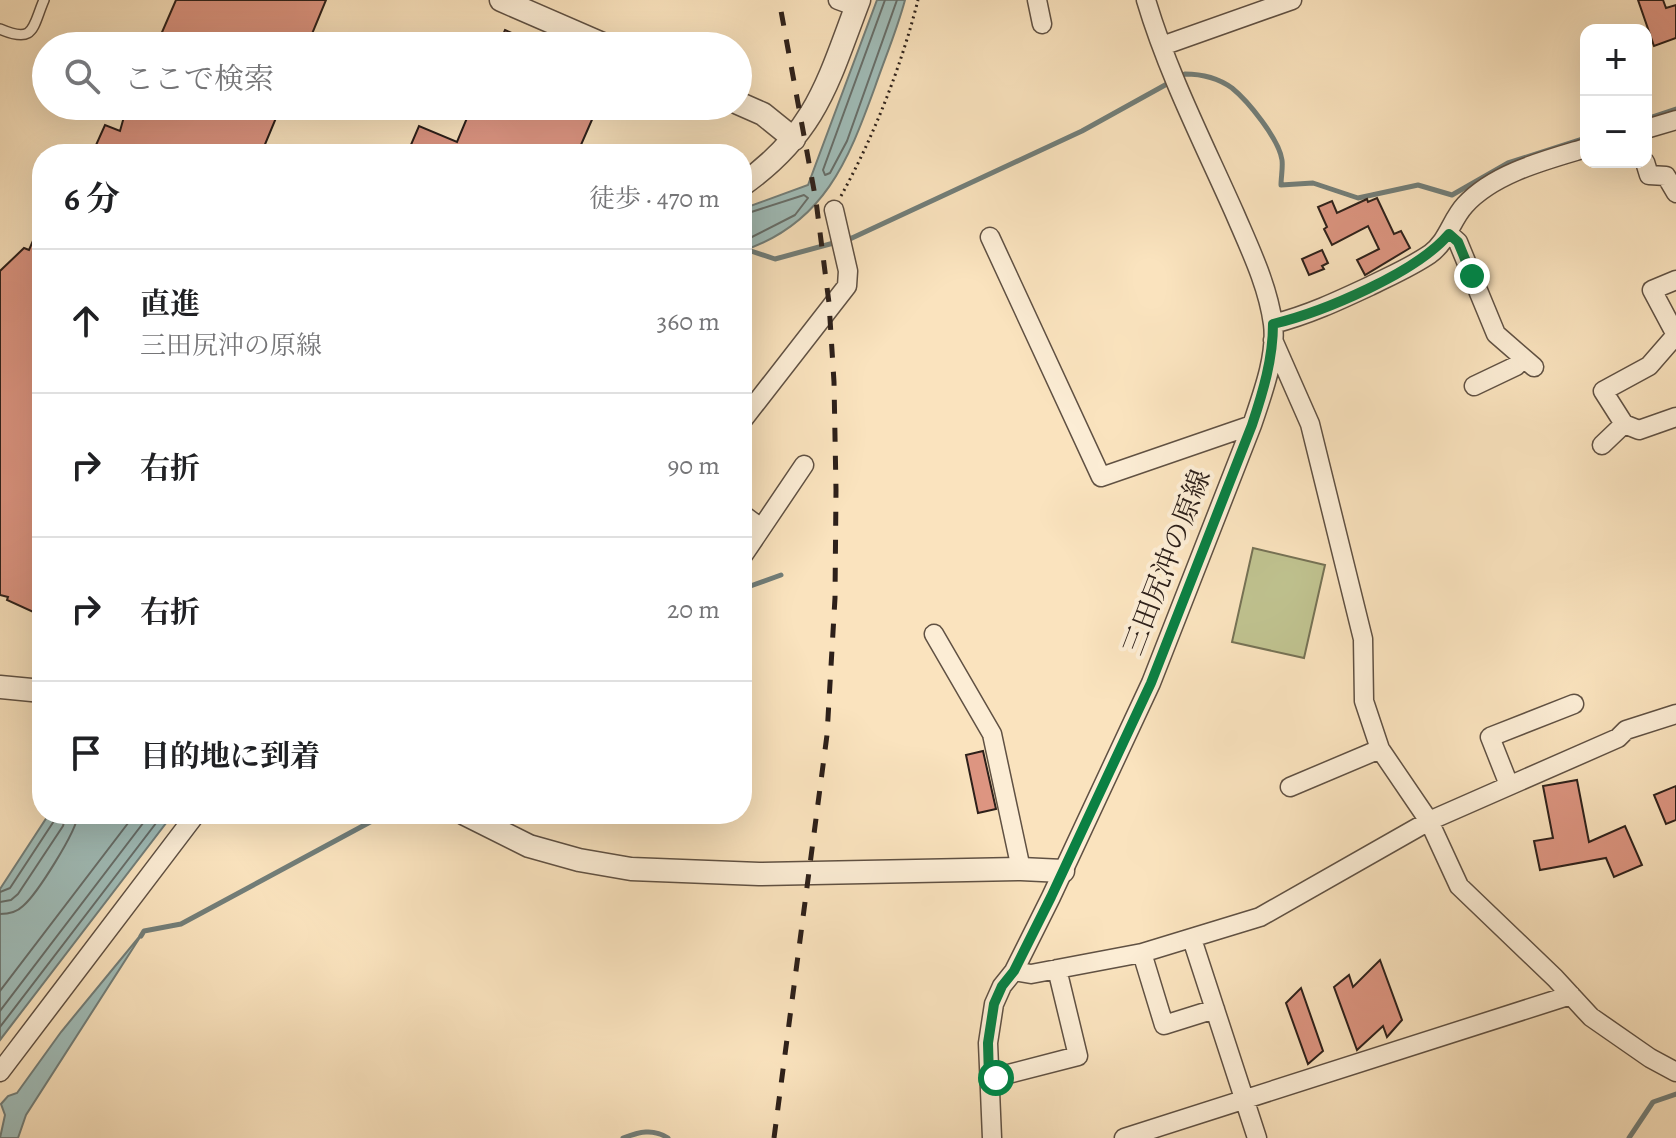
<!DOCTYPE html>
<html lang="ja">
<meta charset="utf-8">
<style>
:root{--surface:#fff;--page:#f6f6f6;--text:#202124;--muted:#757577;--line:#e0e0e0}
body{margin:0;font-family:Alegreya,"Noto Serif JP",serif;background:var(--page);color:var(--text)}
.controls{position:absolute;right:24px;top:24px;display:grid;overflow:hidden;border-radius:16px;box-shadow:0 8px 32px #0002}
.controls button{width:72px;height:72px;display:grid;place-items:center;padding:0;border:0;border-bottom:2px solid var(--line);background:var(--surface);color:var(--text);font:40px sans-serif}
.stop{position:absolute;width:24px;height:24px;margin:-18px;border:6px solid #0b8043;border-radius:50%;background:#fff}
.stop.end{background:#0b8043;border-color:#fff;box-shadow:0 2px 8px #0008}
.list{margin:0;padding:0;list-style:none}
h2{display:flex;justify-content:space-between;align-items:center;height:104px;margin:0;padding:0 32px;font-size:34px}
h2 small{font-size:26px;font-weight:400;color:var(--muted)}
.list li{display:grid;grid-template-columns:52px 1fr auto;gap:24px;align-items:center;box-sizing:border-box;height:144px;padding:0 32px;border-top:2px solid var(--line)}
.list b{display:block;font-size:30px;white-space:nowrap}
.list p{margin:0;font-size:26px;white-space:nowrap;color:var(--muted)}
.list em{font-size:26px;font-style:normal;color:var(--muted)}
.icon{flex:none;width:44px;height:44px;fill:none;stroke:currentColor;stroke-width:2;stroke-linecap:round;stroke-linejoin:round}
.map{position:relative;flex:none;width:1676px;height:1138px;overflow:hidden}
.search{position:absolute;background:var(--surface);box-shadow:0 8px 32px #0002;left:32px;top:32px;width:720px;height:88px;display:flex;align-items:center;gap:20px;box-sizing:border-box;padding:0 28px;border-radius:44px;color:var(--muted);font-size:30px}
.panel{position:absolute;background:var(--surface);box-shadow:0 8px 32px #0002;left:32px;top:144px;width:720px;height:680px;border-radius:32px}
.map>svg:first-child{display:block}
</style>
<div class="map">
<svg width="1676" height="1138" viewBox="0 0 1676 1138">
<rect width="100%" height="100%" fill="#fae3be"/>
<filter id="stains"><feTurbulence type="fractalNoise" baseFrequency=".0025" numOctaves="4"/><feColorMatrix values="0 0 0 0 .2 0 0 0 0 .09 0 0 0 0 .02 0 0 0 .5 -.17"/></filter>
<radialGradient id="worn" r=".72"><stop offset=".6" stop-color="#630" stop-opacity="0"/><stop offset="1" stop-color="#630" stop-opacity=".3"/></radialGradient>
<!-- green -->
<path fill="#c0c390" stroke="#767255" stroke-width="2" d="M1253,548l72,17 -21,93 -72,-16z"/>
<!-- water -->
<path fill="#a0bdb9" stroke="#727e79" stroke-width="2" d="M877,0h28c-8,30 -20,58 -30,87 -27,74 -51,137 -133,164v-42l66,-24z
M49,814h124l-173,226v-151z
M144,931l-118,184 -8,23h-18l5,-23 -4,-11 7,-8 9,-3 44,-61z"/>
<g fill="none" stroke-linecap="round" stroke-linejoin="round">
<!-- shore -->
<path stroke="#666e6a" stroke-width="2" d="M885,0l-62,170 2,5 5,-2 17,-32 50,-141
M742,215l62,-20 4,3 -13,17 -53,27
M0,892l10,-4 44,-67 2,-7
M0,902l11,-2 7,-6 45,-68 3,-12
M0,914c9,0 17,-2 23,-8 14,-12 54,-75 55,-92
M0,991l135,-177
M0,1011l150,-197
M0,1027l163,-213"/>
<!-- stream -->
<path stroke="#727e79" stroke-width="5" d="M1646,119l30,-10
M742,248l33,11 77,-21 230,-107 103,-57c16,0 33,4 47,14 16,13 47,51 50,72 1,8 -1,17 -1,25l32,-2 45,15 60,-13 34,10 56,-32 78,-25
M742,589l39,-14
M141,936l3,-5 37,-7 204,-110
M623,1138c16,-6 30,-10 45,0
M1629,1138l24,-36 23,-8"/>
</g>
<!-- building -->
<path fill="#dd9581" stroke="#2d201a" stroke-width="2" d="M176,0h150l-19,46h-151z
M1638,0h25l3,8 10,-3v33l-22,8z
M505,30l36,16h-43z
M127,106h154l-20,48h-169l13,-29 15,6z
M472,106h126l-21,48h-170l12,-28 38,16z
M1377,198l17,36 7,-3 9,17 -45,27 -8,-15 22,-11 -11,-23 -36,19 -8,-16 3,-2 -9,-20 14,-6 5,12 30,-14 1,3z
M42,220v396l-35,-16 1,-3 -8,-2v-324l24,-23 5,2z
M1322,250l6,13 -6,3 2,3 -15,6 -7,-16z
M983,751l13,58 -18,4 -12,-58z
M1577,780l12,62 36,-16 17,39 -28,12 -8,-19 -66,12 -6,-29 19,-3 -10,-52z
M1676,786v34l-10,4 -12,-29z
M1380,960l22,60 -15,17 -4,-11 -26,24 -23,-63 15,-12 4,12z
M1301,988l22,63 -15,13 -22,-61z"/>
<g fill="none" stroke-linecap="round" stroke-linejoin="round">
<!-- service casing -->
<g stroke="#605143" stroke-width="12">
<path id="service" d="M0,29c35,15 32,-1 44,-29"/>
</g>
<!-- minor casing -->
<g stroke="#605143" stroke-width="21">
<path id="minor" d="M838,0l19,7
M1037,0l5,24
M1162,46l130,-46
M1646,129l30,-9
M1645,162l4,13 17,1 10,17
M1449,234l9,8 38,92 38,33
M990,237l111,240 151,-52
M1676,280l-24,10 24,45
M1273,324c35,-9 65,-23 97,-38 20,-10 41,-19 60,-32 18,-13 21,-34 35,-49 29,-32 81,-45 121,-57
M1676,335l-27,31 -46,25 21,33 15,6 37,-13
M1273,340l37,84 53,215 1,62 16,48 49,72 30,65 96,92 36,39 59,41 26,14
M1474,386l42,-20 7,-8
M742,421l105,-135 1,-15 -14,-61
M1602,445l22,-21
M742,514l19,14
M742,557l62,-92
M934,634l58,100 29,135
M1509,785l-19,-48 84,-33
M1290,787l90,-38
M1192,939l65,199
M1142,953l22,72 51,-16
M1014,971l17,3 111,-21 118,-36 169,-96 189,-83 8,-8 50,-16
M0,1072l196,-258
M989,1079l89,-23 -21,-87
M992,1138l-4,-95 6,-39 8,-18 12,-15 37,-74 100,-214 101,-258c10,-30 25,-69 21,-101 -5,-38 -23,-75 -38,-110 -31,-70 -67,-140 -89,-214
M1124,1138l447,-143"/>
</g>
<!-- tertiary casing -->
<g stroke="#605143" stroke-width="25">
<path id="tertiary" d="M501,0l106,46
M738,103l25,11 31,25
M742,185c75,-53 86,-104 117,-185
M0,687l42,4
M465,814l64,32 50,14 52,9 128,5 262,-5 42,2"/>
</g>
<!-- path -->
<path stroke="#2d201a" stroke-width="3" stroke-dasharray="2 4" stroke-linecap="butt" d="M841,196c33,-60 60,-129 77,-196"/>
<!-- service -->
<use href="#service" stroke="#fcedd5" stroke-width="9"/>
<!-- minor -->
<use href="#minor" stroke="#fcedd5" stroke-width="18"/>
<!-- tertiary -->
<use href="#tertiary" stroke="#fcedd5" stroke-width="22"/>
<!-- rail -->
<path stroke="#2d201a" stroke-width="5" stroke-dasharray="14 14" stroke-linecap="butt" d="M774,1138l53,-403 8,-137 1,-108 -2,-108 -5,-79 -13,-102 -37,-201"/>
</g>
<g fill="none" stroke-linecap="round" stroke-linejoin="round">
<!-- route -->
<path stroke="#0b8043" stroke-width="10" d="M996,1078l-7,1 -1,-36 6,-39 8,-18 12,-15 37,-74 100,-214 101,-258c11,-33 21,-66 21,-101 50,-12 143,-51 176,-90l9,8 14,34"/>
</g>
<g text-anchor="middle" stroke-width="8" stroke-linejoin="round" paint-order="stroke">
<!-- street labels -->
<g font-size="28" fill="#2d201a" stroke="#fcedd5">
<text transform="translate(1166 562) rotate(-69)" y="10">三田尻沖の原線</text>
</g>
</g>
<rect width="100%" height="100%" filter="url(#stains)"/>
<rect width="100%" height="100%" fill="url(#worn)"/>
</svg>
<div class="controls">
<button>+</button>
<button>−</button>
</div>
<div class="stop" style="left:996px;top:1078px"></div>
<div class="stop end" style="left:1472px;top:276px"></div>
<div class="search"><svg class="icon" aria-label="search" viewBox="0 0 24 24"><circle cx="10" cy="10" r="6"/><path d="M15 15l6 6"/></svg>ここで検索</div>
<section class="panel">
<h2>6 分<small>徒歩 · 470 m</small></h2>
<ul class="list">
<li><svg class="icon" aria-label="ahead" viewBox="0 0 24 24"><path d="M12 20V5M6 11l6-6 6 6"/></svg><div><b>直進</b><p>三田尻沖の原線</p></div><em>360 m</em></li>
<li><svg class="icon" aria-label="right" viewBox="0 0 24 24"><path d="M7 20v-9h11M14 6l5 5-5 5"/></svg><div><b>右折</b></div><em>90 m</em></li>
<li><svg class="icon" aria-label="right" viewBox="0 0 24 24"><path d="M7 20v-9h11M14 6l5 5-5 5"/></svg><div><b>右折</b></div><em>20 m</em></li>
<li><svg class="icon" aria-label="arrive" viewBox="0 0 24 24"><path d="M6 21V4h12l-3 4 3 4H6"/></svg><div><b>目的地に到着</b></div></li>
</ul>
</section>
</div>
